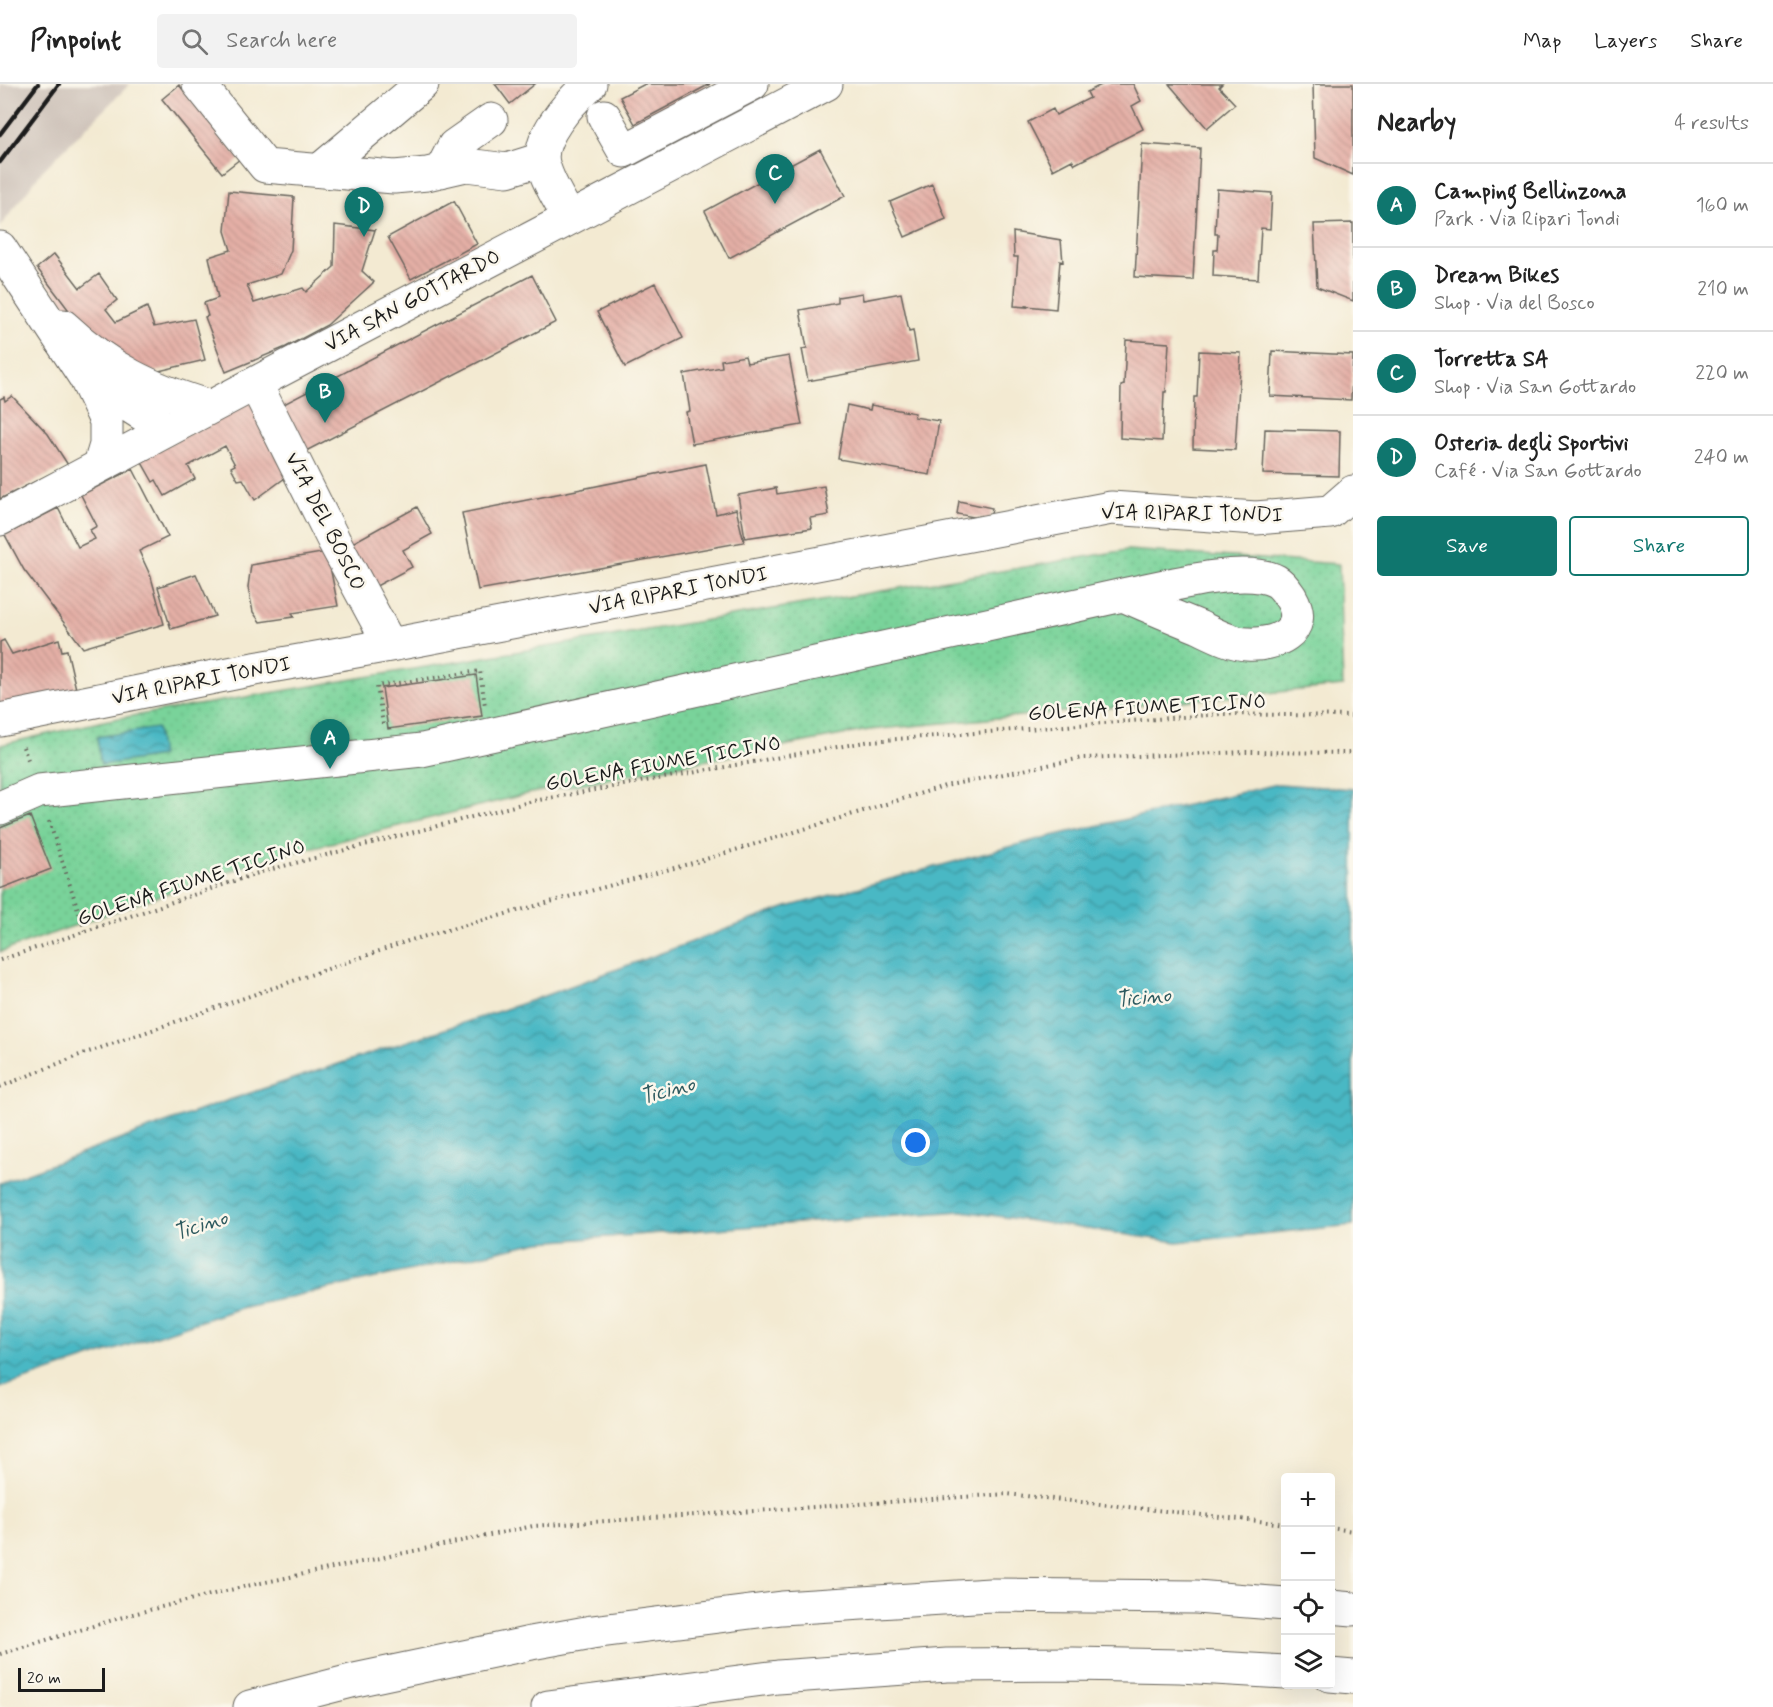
<!DOCTYPE html>
<meta charset="utf-8">
<style>
:root{--surface:#fff;--page:#f2f2f2;--text:#222;--muted:#767676;--line:#e0e0e0;--accent:#0f766e}
body{margin:0;font-family:Mynerve,sans-serif;background:var(--page);color:var(--text)}
.controls{position:absolute;right:18px;bottom:18px;display:grid;overflow:hidden;border-radius:6px;box-shadow:0 6px 24px #0002}
.controls button{width:54px;height:54px;display:grid;place-items:center;padding:0;border:0;border-bottom:2px solid var(--line);background:var(--surface);color:var(--text);font:30px sans-serif}
.scale{position:absolute;left:18px;bottom:15px;width:87px;box-sizing:border-box;padding-left:6px;border:3px solid #1c1c1c;border-top:0;font-size:16px;line-height:21px;white-space:nowrap;color:#1c1c1c;-webkit-text-stroke:4px #fbf7ec;paint-order:stroke}
.you{position:absolute;left:916px;top:1059px;width:21px;height:21px;margin:-15px;border:4px solid #fff;border-radius:50%;background:#1a73e8;box-shadow:0 0 0 9px #1a73e833}
.badge{display:grid;place-items:center;width:39px;height:39px;border-radius:50%;background:var(--accent);color:#fff;font-size:20px;font-weight:700}
.pin{position:absolute;translate:-50% -50px;filter:drop-shadow(0 2px 3px #0008)}
.pin::after{content:'';position:absolute;top:32px;width:21px;height:18px;background:inherit;clip-path:polygon(0 0,100% 0,50% 100%)}
.list{margin:0;padding:0;list-style:none}
h2{display:flex;justify-content:space-between;align-items:center;height:78px;margin:0;padding:0 24px;font-size:26px}
h2 small{font-size:20px;font-weight:400;color:var(--muted)}
.list li{display:grid;grid-template-columns:39px 1fr auto;gap:18px;align-items:center;box-sizing:border-box;height:84px;padding:0 24px;border-top:2px solid var(--line)}
.list b{display:block;font-size:22px;white-space:nowrap}
.list p{margin:0;font-size:20px;white-space:nowrap;color:var(--muted)}
.list em{font-size:20px;font-style:normal;color:var(--muted)}
.actions{display:flex;gap:12px;padding:18px 24px}
.actions a{flex:1;padding:14px 0;border:2px solid var(--accent);border-radius:6px;text-align:center;font-size:21px;color:var(--accent)}
.actions .main{background:var(--accent);color:#fff}
.icon{flex:none;width:33px;height:33px;fill:none;stroke:currentColor;stroke-width:2;stroke-linecap:round;stroke-linejoin:round}
.map{position:relative;flex:none;width:1353px;height:1623px;overflow:hidden}
header{display:flex;align-items:center;gap:36px;box-sizing:border-box;height:84px;padding:0 30px;background:var(--surface);border-bottom:2px solid var(--line)}
header strong{font-size:28px}
nav{display:flex;gap:33px;margin-inline-start:auto;font-size:21px}
.search{width:420px;height:54px;background:var(--page);display:flex;align-items:center;gap:15px;box-sizing:border-box;padding:0 21px;border-radius:6px;color:var(--muted);font-size:22px}
main{display:flex}
aside{flex:1;background:var(--surface)}
.map>svg:first-child{display:block}
</style>
<header>
<strong>Pinpoint</strong>
<div class="search"><svg class="icon" aria-label="search" viewBox="0 0 24 24"><circle cx="10" cy="10" r="6"/><path d="M15 15l6 6"/></svg>Search here</div>
<nav><a>Map</a><a>Layers</a><a>Share</a></nav>
</header>
<main>
<div class="map">
<svg width="1353" height="1623" viewBox="0 0 1353 1623">
<defs>
<pattern id="park-dots" width="8" height="8" patternUnits="userSpaceOnUse" patternTransform="scale(1.5)"><rect width="8" height="8" fill="#79d39a"/><path d="M2 2h.1M6 6h.1" fill="none" stroke="#68b584" stroke-width="1.8" stroke-linecap="round"/></pattern>
<pattern id="water-waves" width="16" height="10" patternUnits="userSpaceOnUse" patternTransform="scale(1.5)"><rect width="16" height="10" fill="#4ab8c4"/><path d="M0 5q4-4 8 0t8 0" fill="none" stroke="#3d959e"/></pattern>
<pattern id="building-back-hatch" width="6" height="6" patternUnits="userSpaceOnUse" patternTransform="scale(1.5)"><rect width="6" height="6" fill="#e4afa6"/><path d="M-1 5l2 2M0 0l6 6M5-1l2 2" fill="none" stroke="#c3968e"/></pattern>
</defs>
<rect width="100%" height="100%" fill="#fbf7ec"/>
<filter id="ink" filterUnits="userSpaceOnUse"><feTurbulence type="fractalNoise" baseFrequency=".0167" numOctaves="2"/><feDisplacementMap in="SourceGraphic" scale="12" xChannelSelector="R" yChannelSelector="G"/><feConvolveMatrix kernelMatrix="1 2 1 2 8 2 1 2 1" color-interpolation-filters="sRGB"/></filter>
<filter id="wash" filterUnits="userSpaceOnUse"><feTurbulence type="fractalNoise" baseFrequency=".008" numOctaves="4" result="noise"/><feDisplacementMap in="SourceGraphic" scale="24" xChannelSelector="R" yChannelSelector="G"/><feGaussianBlur stdDeviation="1.35" result="paint"/><feColorMatrix in="noise" values="0 0 0 0 0 0 0 0 0 0 0 0 0 0 0 0 0 1.4 0 .05"/><feComposite in="paint" operator="in"/></filter>
<g filter="url(#wash)">
<rect width="100%" height="100%" fill="#f3ead2"/>
<!-- railway -->
<path fill="#cec2b9" d="M0,0h130l-88,87 -42,56z"/>
<!-- park -->
<path fill="url(#park-dots)" stroke="#4a785b" stroke-width="1.5" d="M1127,466l212,14 4,122 -474,44 -338,63 -273,68 -258,91v-207l108,-25z"/>
<!-- water -->
<path fill="url(#water-waves)" stroke="#336a70" stroke-width="1.5" d="M157,644l4,28 -60,9 -4,-28z
M1278,700l75,5v436l-176,17 -215,-31 -423,31 -299,66 -240,80v-205l229,-83 304,-100 254,-93 252,-68z"/>
<g id="blocks">
<!-- building -->
<path fill="url(#building-back-hatch)" d="M495,0h40l-25,20z
M645,0h65l-75,40 -15,-27z
M1103,0h30l8,17 -9,5 11,23 -68,35 -3,-4 -19,10 -25,-48 25,-13 3,6 34,-17 -3,-6z
M1169,0h53l-3,3 16,17 -28,24z
M1313,0h40v91l-38,-17z
M179,1l61,74 -18,14 -60,-74z
M1142,60l58,4 -7,132 -58,-3z
M820,65l25,47 -116,62 -24,-47z
M932,100l14,35 -41,18 -15,-35z
M1217,105l55,4 -2,36 -9,-1 -3,51 -45,-3 1,-26h3l1,-16h-3z
M229,107l65,6 -3,53 -10,24 -34,11 7,18 49,-15 3,4 28,-25 1,-42 40,5 -13,41 12,11 -47,43 -41,22 -60,25 -21,-55 3,-1 -4,-13 14,-5 -9,-41 22,-7 -6,-19z
M454,117l23,43 -66,35 -23,-42z
M1353,139v78l-36,-14 -3,-63z
M1013,148l48,8 2,22 -3,-1 -4,48 -30,-3 1,1 -13,-1 4,-49h-4z
M54,170l26,34 19,-14 18,26 -11,9 10,13 31,-15 7,20 40,-8 11,41 -67,16 -61,-55 -40,-53z
M532,191l24,47 -252,130 -24,-46z
M655,199l28,55 -58,29 -28,-55z
M862,209l1,7 38,-7 8,38 4,-1 5,31 -110,20 -6,-32 5,-1 -7,-38 38,-7v-6z
M1126,256l43,3 -3,49h-2l-2,49 -42,-3 1,-52 3,-1z
M1199,267l42,2 -6,97 -42,-2 1,-51h3z
M1272,267l81,4 -2,45 -81,-4z
M745,272l2,7 42,-7 13,69 -110,19 -6,-32 4,-1 -6,-37 38,-7 -1,-7z
M12,312l36,38 20,31 -68,34v-100l4,-2 1,4z
M252,316l37,75 -34,25 -12,-21 -5,1 -7,-13 4,-2 -10,-19 -37,20 7,13 -30,17 -9,-16 -3,2 -13,-23z
M847,321l23,5 1,-5 44,8 -1,4 25,4 -9,54 -92,-16z
M1265,345l75,2 -1,45 -76,-2z
M706,380l10,50 20,-5 8,33 -266,48 -16,-77z
M133,385l35,68 -29,14 12,26 13,47 -81,24 -59,-78 -19,-35 53,-27 20,39 17,-8 -5,-9 7,-4 -16,-31z
M824,402l5,29 -19,3 2,10 -67,10 -7,-43 38,-7 1,6z
M959,417l33,7 -2,12 -33,-6z
M417,423l15,27 -29,16 9,17 -43,23 -24,-43z
M327,468l11,54 -46,7 2,4 -34,5 -7,-10 -5,-25 3,-22z
M196,490l19,42 -44,13 -13,-42z
M59,555l3,12 5,-1 9,39 -76,17v-64l4,-2 8,14z
M476,591l6,41 -94,13 -6,-41z
M30,732l21,53 -51,20v-61z"/>
</g>
</g>
<g filter="url(#ink)">
<use href="#blocks" fill-opacity="0" stroke="#67645c" stroke-width="1.5"/>
<g fill="none" stroke-linecap="round" stroke-linejoin="round">
<!-- minor casing -->
<g stroke="#67645c" stroke-width="35">
<path id="minor" d="M199,0l66,82 129,11 33,-3 39,-9 41,5 35,-11
M604,32l20,35 128,-67
M320,86l102,-86
M441,87l13,-25 37,-26
M569,134c-8,-16 -20,-33 -25,-51 -10,-27 27,-66 46,-83
M0,164l85,129 21,44v24l-6,20
M63,242c46,43 87,63 147,81
M85,293c28,17 54,37 83,52
M262,313l72,144 56,104
M0,636l254,-51 136,-24 721,-137 145,10 74,-6 23,-20
M0,724l39,-17 383,-41 701,-155c36,-7 121,-31 153,-14 7,4 11,11 15,17 20,34 -18,48 -44,46 -17,-1 -33,-10 -48,-17 -25,-10 -51,-21 -76,-32"/>
</g>
<!-- major casing -->
<g stroke="#67645c" stroke-width="35">
<path id="major" d="M0,435l269,-143 557,-292"/>
</g>
<!-- highway casing -->
<g stroke="#67645c" stroke-width="35">
<path id="highway" d="M1330,1523l23,2
M1330,1591l23,2
M250,1623l105,-27 176,-37 61,-11 190,-24 208,-13 206,2 90,7
M548,1623l230,-30 169,-12 126,-1 107,2 106,6"/>
</g>
<!-- path -->
<path stroke="#67645c" stroke-width="4" stroke-dasharray="1.5 4.5" stroke-linecap="butt" d="M383,640l-6,-38 103,-15 5,35
M23,663l6,15
M49,737l36,110
M0,876l261,-88 272,-71 338,-60 350,-27 132,2
M0,1003l77,-31 334,-116 285,-78 249,-76 137,-28 165,-6 106,1
M1330,1444l23,3
M0,1570l133,-40 109,-27 291,-61 474,-32 279,30"/>
<!-- minor -->
<use href="#minor" stroke="#fff" stroke-width="33"/>
<!-- major -->
<use href="#major" stroke="#fff" stroke-width="33"/>
<!-- highway -->
<use href="#highway" stroke="#fff" stroke-width="33"/>
<!-- rail -->
<path stroke="#1c1c1c" stroke-width="4.5" d="M0,50l38,-50
M0,78l59,-78"/>
</g>
</g>
<g text-anchor="middle" stroke-width="5" stroke-linejoin="round" paint-order="stroke">
<!-- street labels -->
<g font-size="21" fill="#1c1c1c" stroke="#fbf7ec">
<text transform="translate(412 216) rotate(-28)" y="7">VIA SAN GOTTARDO</text>
<text transform="translate(1192 429) rotate(1)" y="7">VIA RIPARI TONDI</text>
<text transform="translate(326 437) rotate(63)" y="7">VIA DEL BOSCO</text>
<text transform="translate(678 506) rotate(-11)" y="7">VIA RIPARI TONDI</text>
<text transform="translate(201 596) rotate(-11)" y="7">VIA RIPARI TONDI</text>
<text transform="translate(1147 623) rotate(-3)" y="7">GOLENA FIUME TICINO</text>
<text transform="translate(663 679) rotate(-10)" y="7">GOLENA FIUME TICINO</text>
<text transform="translate(191 798) rotate(-18)" y="7">GOLENA FIUME TICINO</text>
</g>
<!-- water labels -->
<g font-size="22" font-style="italic" fill="#2e5a5f" stroke="#fbf7ec">
<text transform="translate(1143 912) rotate(-6)" y="8">Ticino</text>
<text transform="translate(667 1005) rotate(-15)" y="8">Ticino</text>
<text transform="translate(200 1140) rotate(-18)" y="8">Ticino</text>
</g>
</g>
</svg>
<div class="controls">
<button>+</button>
<button>−</button>
<button><svg class="icon" aria-label="locate" viewBox="0 0 24 24"><circle cx="12" cy="12" r="6"/><path d="M12 2v4M12 18v4M2 12h4M18 12h4"/></svg></button>
<button><svg class="icon" aria-label="layers" viewBox="0 0 24 24"><path d="M12 4l9 5-9 5-9-5zM3 14l9 5 9-5"/></svg></button>
</div>
<div class="scale">20 m</div>
<div class="you"></div>
<div class="pin badge" style="left:330px;top:685px">A</div>
<div class="pin badge" style="left:325px;top:339px">B</div>
<div class="pin badge" style="left:775px;top:120px">C</div>
<div class="pin badge" style="left:364px;top:153px">D</div>
</div>
<aside>
<h2>Nearby<small>4 results</small></h2>
<ul class="list">
<li><span class="badge">A</span><div><b>Camping Bellinzona</b><p>Park · Via Ripari Tondi</p></div><em>160 m</em></li>
<li><span class="badge">B</span><div><b>Dream Bikes</b><p>Shop · Via del Bosco</p></div><em>210 m</em></li>
<li><span class="badge">C</span><div><b>Torretta SA</b><p>Shop · Via San Gottardo</p></div><em>220 m</em></li>
<li><span class="badge">D</span><div><b>Osteria degli Sportivi</b><p>Café · Via San Gottardo</p></div><em>240 m</em></li>
</ul>
<div class="actions"><a class="main">Save</a><a>Share</a></div>
</aside>
</main>
